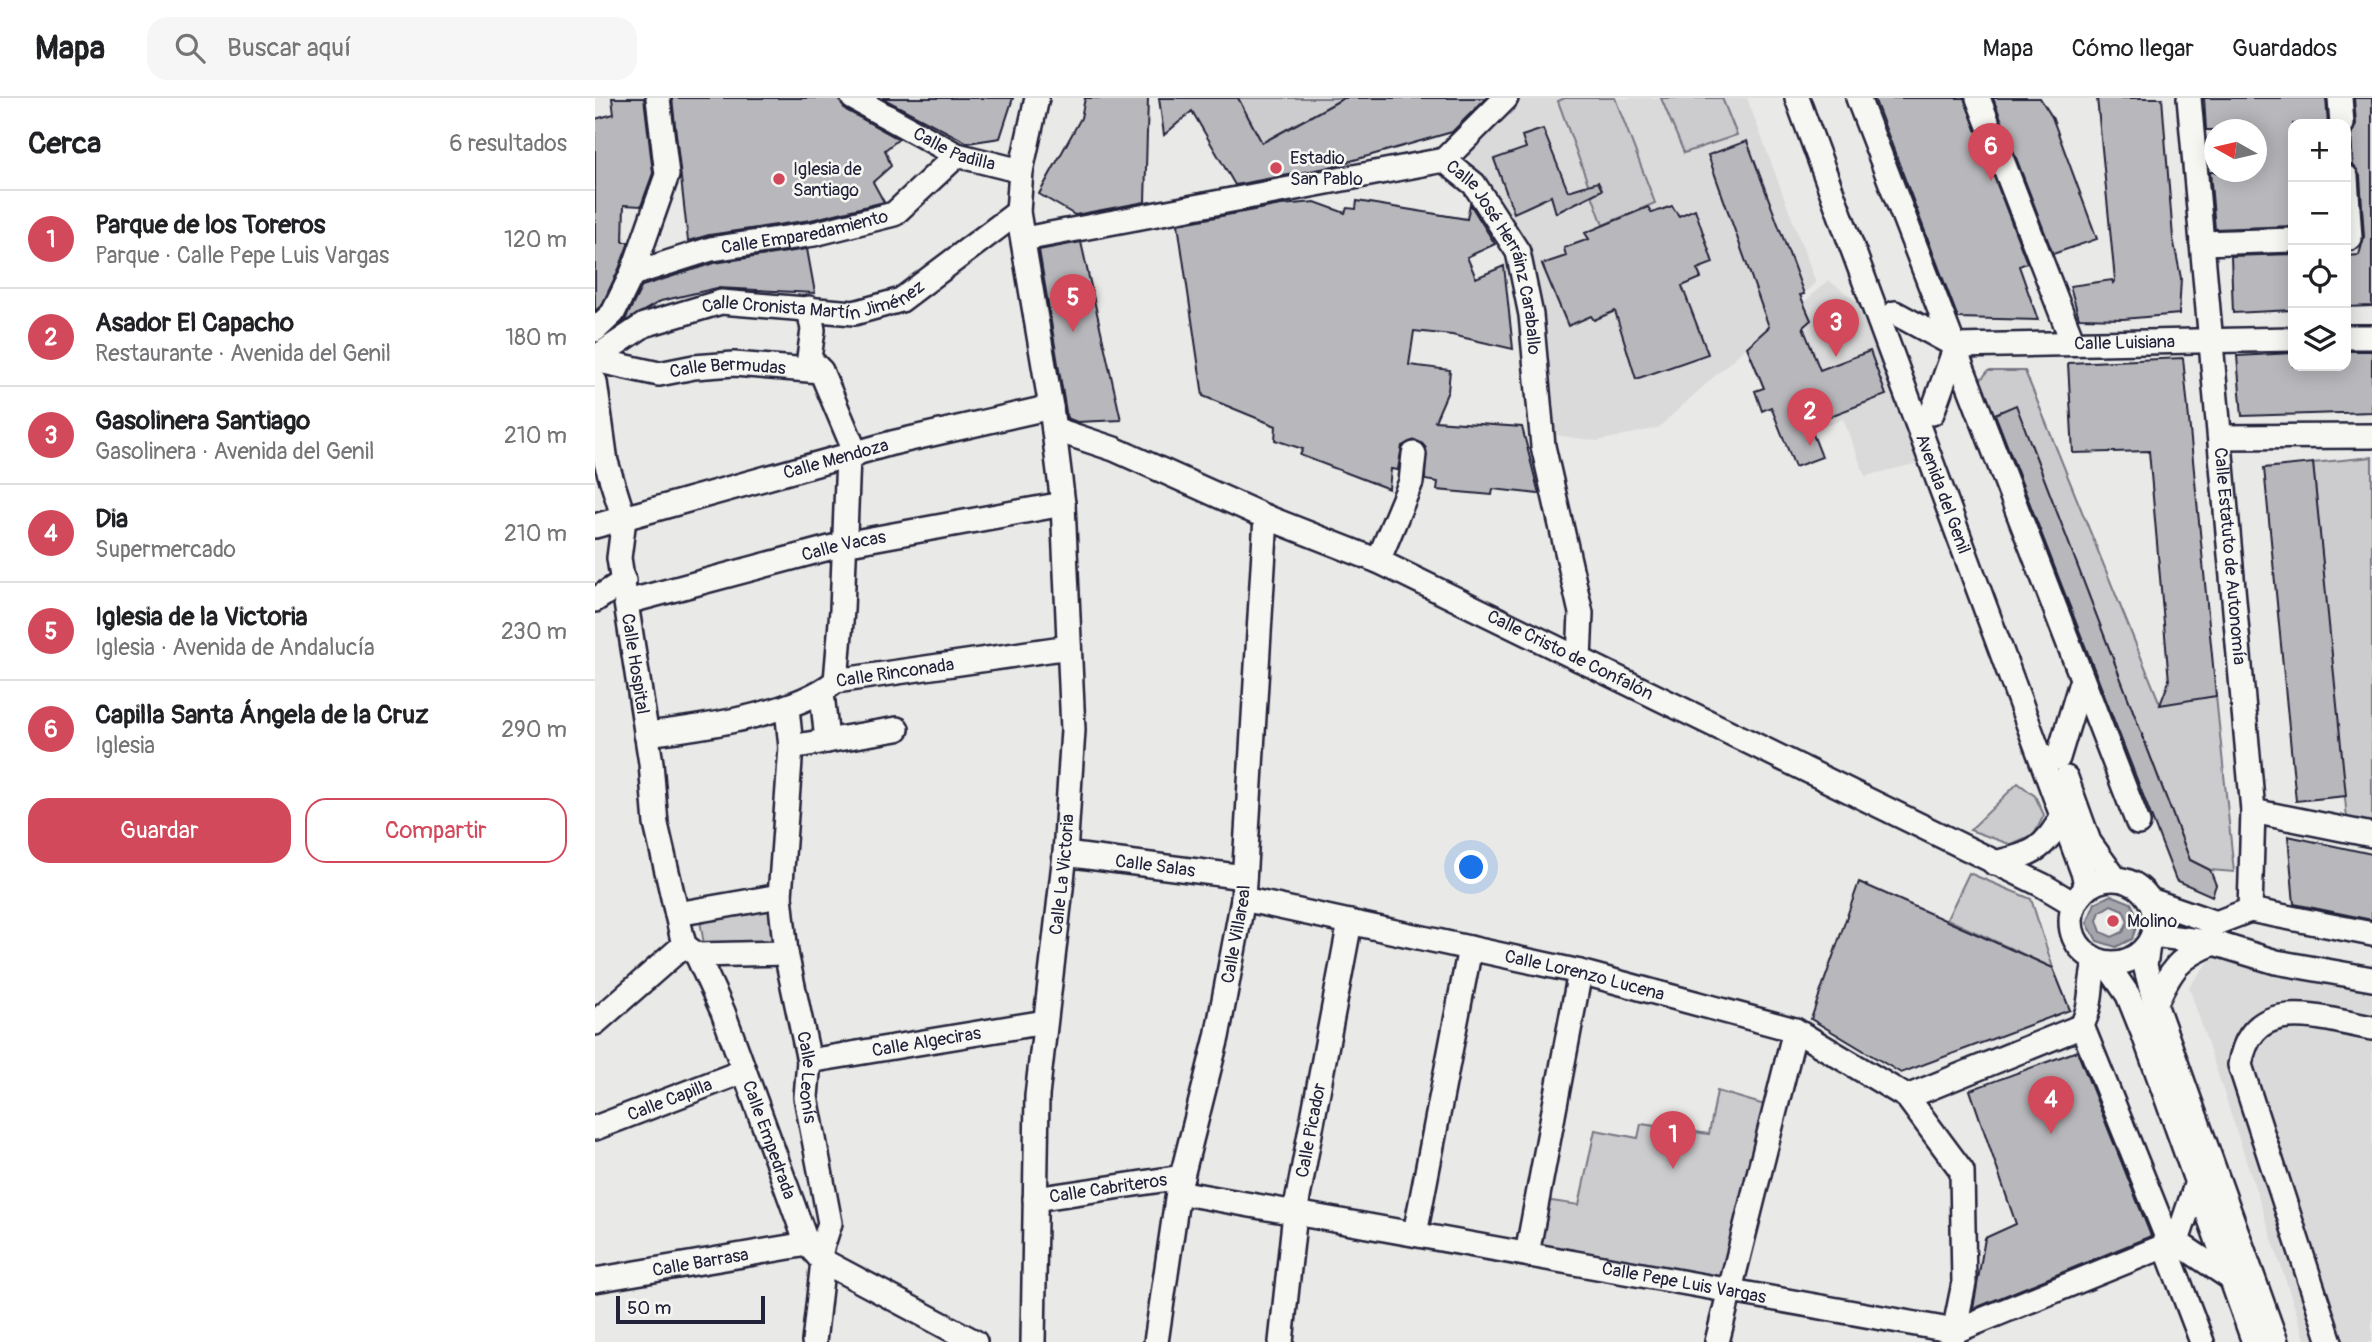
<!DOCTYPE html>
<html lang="es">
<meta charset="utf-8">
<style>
:root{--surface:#fff;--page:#f6f6f6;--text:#202124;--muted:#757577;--line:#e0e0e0;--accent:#d1495b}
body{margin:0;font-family:Pangolin,sans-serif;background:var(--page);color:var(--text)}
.controls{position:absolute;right:21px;top:21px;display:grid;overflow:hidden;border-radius:14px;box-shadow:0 4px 18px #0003}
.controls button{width:63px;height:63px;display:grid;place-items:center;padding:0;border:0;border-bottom:2px solid var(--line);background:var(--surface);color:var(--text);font:35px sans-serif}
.compass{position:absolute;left:1609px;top:21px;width:63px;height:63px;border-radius:50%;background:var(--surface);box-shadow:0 4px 18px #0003;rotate:278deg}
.scale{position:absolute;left:21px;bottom:18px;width:149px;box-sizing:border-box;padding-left:7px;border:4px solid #22223b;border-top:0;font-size:19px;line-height:24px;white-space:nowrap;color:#22223b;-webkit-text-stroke:5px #f6f6f2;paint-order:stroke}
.you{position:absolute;left:877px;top:770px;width:24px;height:24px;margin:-18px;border:5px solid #fff;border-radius:50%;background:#1a73e8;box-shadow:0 0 0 10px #1a73e833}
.badge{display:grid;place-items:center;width:46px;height:46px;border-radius:50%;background:var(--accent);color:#fff;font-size:23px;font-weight:700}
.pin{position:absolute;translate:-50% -58px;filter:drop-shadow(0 2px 4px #0008)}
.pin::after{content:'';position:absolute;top:37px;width:24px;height:21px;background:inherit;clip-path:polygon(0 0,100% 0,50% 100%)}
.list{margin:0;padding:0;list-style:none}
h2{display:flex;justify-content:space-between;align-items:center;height:91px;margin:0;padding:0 28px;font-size:30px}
h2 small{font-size:23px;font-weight:400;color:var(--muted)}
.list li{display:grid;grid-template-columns:46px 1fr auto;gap:21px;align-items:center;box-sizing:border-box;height:98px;padding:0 28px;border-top:2px solid var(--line)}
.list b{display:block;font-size:26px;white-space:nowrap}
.list p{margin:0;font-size:23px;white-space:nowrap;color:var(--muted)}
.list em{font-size:23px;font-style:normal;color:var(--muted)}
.actions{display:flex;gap:14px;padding:21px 28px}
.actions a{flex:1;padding:16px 0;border:2px solid var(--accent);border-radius:21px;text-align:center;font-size:24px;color:var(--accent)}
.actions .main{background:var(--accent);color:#fff}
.icon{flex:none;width:38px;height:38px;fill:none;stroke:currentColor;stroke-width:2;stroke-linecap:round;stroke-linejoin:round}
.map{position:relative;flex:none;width:1777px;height:1244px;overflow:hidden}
header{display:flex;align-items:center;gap:42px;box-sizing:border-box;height:98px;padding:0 35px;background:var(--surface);border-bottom:2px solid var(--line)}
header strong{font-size:33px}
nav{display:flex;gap:38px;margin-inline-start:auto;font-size:24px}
.search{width:490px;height:63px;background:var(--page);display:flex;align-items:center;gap:18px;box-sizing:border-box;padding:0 24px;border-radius:21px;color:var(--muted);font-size:26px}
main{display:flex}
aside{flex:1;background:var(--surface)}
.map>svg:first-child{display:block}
</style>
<header>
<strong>Mapa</strong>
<div class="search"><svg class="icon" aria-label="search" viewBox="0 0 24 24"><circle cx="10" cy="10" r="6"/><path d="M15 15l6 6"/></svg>Buscar aquí</div>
<nav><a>Mapa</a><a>Cómo llegar</a><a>Guardados</a></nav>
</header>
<main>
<aside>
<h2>Cerca<small>6 resultados</small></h2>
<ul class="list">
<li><span class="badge">1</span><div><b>Parque de los Toreros</b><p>Parque · Calle Pepe Luis Vargas</p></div><em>120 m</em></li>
<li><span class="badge">2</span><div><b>Asador El Capacho</b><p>Restaurante · Avenida del Genil</p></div><em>180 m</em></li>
<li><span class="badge">3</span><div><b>Gasolinera Santiago</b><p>Gasolinera · Avenida del Genil</p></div><em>210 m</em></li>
<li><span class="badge">4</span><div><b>Dia</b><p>Supermercado</p></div><em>210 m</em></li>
<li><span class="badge">5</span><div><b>Iglesia de la Victoria</b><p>Iglesia · Avenida de Andalucía</p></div><em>230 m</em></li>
<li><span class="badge">6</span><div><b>Capilla Santa Ángela de la Cruz</b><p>Iglesia</p></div><em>290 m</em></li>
</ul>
<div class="actions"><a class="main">Guardar</a><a>Compartir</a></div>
</aside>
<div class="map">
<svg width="1777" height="1244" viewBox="0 0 1777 1244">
<rect width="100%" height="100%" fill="#e9e9e7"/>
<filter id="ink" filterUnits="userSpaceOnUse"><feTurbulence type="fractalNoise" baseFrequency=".0143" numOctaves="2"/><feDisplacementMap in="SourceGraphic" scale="14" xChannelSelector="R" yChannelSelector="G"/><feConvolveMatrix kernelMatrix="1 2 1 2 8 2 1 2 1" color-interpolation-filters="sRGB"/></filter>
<g filter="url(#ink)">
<!-- built -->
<path fill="#dadada" d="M927,0h225l69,185 -158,145 -60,13 -44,-6 -28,-183 -60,-99z
M1233,182l29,21 62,162 -54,13 -22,-57 -17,7 -45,-102z
M1621,854l156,27v363h-66l-117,-355z"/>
<!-- green -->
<path fill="#ccccce" stroke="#777784" stroke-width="2" d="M643,0h106l-82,45z
M970,0h50l40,105 -52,22 -45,-124z
M1066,0h61l15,37 -53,18z
M1393,273h37l135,333 56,-8 18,176 -24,-2 -20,-10 -174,-454 -22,8 -14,-33z
M1777,359v368l-25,-6 -34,-356z
M1423,685l17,13 9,19 -10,20 -22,10 -42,-15z
M1374,775l62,26 22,69 -106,-49z
M174,803l6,48 -70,2 -6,-37z
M1122,993l58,17 -47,182 -201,-36 10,-55 42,6 16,-75 43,8 3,-14 68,10z"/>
<!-- water -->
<path fill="#a5a5ac" stroke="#71717f" stroke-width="2" fill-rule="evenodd" d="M1516,797l20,8 8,16 -7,20 -16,8 -19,-6 -10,-18 8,-20zM1516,807l12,5 5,11 -5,11 -11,5 -11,-5 -4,-12 3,-8z"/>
<!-- building -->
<path fill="#b8b8bc" stroke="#22223b" stroke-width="2" d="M17,0h32l9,75 -12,33 -17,-1 -1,37h6l-10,27 -17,36 -7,6v-192l19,-5z
M77,0h167l7,12 53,29 -14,11 6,16 -18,16 11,20 -73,18 -102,15 -21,6z
M287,0h131l-13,40 -32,5z
M490,0h63l-3,104 -70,13 -36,-21 42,-76z
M564,0h79l24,45 82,-45h142l-34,34 -126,36 -91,17 -43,-74 -28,24z
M1279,0h90l63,165 -8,3 19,54 -80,-2z
M1398,0h47l12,19 45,122 -44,15z
M1502,0h65l11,140 8,40 -2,36 -56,5 -44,-1 -9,-32 42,-6 1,3 2,-3z
M1609,0h122l2,26h-35v102l-78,3 -5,-57h47v-42h-51z
M1759,0h18v208l-26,1v-51l13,-1 5,-18 -4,-61 -7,-11 -2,-30 5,-11z
M948,31l25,62 30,-9 4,8 -46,23 -5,-17 -37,17 -20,-54 32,-11 -4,-12z
M1152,43l57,153 -4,1 11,25 -8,7 17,43 50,-19 16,44 -77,29 13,33 -27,10 -24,-60 -9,4 -7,-20 9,-3 -17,-41 22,-20 -61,-172z
M762,103l110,18 3,-15 25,40 -28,13 9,21 28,-12 9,83 -61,-14 -38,-4 -5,34 41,5 -2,21 -13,30 87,6 17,67 -46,-5 -1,6 -55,-5 1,-8 -13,-2 1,-32 -11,-8 -13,6 -4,24 -7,-1 -2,20 -89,-34 3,-6 -28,-9 1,-14 -73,-30 -25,-172 103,-19 34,-3 30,11 2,-5 9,1z
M1077,108l7,10 16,-7 18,54 -16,6 4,9 -19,8 26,68 -72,25 -21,-68 -21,9 -3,-4 -23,10 -26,-62 24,-8 -2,-8 25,-9 -4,-6 63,-26 4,6z
M486,144l40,178 -44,2 -10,-4 -28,-168z
M212,151l8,44 -98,-5 -56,13 -37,21 18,-36 72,-23z
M1698,156v56l-60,3 -2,-57z
M1751,253h26v61l-130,4 -5,-60 56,-3v13h53z
M1588,260l33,338 -56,9 9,-24 -20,-230 -76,2 -5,-90z
M1421,307l174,455 20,10 6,15 -4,11 -36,-16 -181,-466z
M1718,365l33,333 -50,5 -32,-333z
M1693,738l84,18v66l-78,-16z
M1264,784l194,86 17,42 -169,63 -90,-54z
M1482,953l74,185 -178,73 12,-71 31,-14 -46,-134z"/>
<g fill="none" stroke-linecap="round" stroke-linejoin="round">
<!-- minor casing -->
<g stroke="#22223b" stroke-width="28">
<g id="minor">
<path id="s1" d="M258,0l104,57 64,16"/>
<path id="s2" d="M1202,0l287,777 2,13"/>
<path d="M1263,0l280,725"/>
<path d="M1383,0l95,245"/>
<path id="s3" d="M1594,0l64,713 -3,99"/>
<path d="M1745,0l2,26"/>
<path d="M849,62l62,-62"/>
<path d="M1751,79l4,61"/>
<path id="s4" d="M429,141l420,-79 30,24 44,68 13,63 12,131 38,167 -2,46"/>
<path d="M1607,145l91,-3"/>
<path id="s5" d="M37,176l79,-25 103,-15 80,-20 63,-59"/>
<path d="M214,210l4,22 -4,28 12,13 35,83"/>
<path id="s6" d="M1300,215l61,33 337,-7"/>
<path d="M0,232l18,-17 19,-39 35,-99 -9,-77"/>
<path d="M1751,239h26"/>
<path id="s7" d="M0,260l49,-33 77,-23 133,11 47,-13 117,-88"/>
<path id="s8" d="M0,262l64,14 35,-7 40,-3 87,7"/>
<path id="s9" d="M0,284l11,80 18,57 -5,39 32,205 5,61 28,121"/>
<path d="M1337,315l24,-67"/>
<path id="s10" d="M459,331l60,20 152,68 112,44 664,324 32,19"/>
<path d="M1625,339l152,-1"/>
<path id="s11" d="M0,428l297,-83 159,-36"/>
<path d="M783,463l33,-79 3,-28"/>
<path d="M0,502l29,-19"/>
<path id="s12" d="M32,504l217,-58 219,-40"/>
<path d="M241,583l6,-71 6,-154"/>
<path d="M227,595l5,48"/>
<path d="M192,610l4,39 106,-18"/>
<path id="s13" d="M51,636c53,-6 150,-20 190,-53l233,-34"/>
<path d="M1463,660l24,-79"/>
<path d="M1471,680l23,64 26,36"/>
<path d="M1658,713l119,24"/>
<path id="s14" d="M470,756l179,23"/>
<path d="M1399,765c38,-9 50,-12 69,-48"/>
<circle cx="1518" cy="823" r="42"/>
<path id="s15" d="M185,798l6,57 23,108 -3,36 24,126 -11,34"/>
<path id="s16" d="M648,801l337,73 215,58 112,67 55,74 2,112 -12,59"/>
<path d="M1555,802l66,23 34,-13"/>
<path d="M1655,812l122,24"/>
<path d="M82,816l103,-18 11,-149"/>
<path d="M1558,837l61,8 62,19 96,17"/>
<path id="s17" d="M89,847l13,10 26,57 84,232 16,17 -9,81"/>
<path d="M1553,847l-3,20 10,39 121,338"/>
<path d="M102,857l89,-2"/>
<path d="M1511,865l22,32 16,40 110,307"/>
<path d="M1560,906c16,-34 23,-47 59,-61"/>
<path d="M0,925l89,-78"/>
<path d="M1487,928l84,209 66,44"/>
<path id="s18" d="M214,963l236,-39"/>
<path d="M1312,999l175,-71c12,-26 6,-40 14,-66"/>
<path id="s19" d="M0,1030l149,-57"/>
<path id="s20" d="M583,1094l777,139 222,-90"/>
<path id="s21" d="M440,1101l147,-22"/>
<path d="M820,1136l55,-286"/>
<path d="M1582,1143l20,-59"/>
<path d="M1570,1147l37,97"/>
<path d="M932,1156l53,-282"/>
<path d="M228,1163l152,81"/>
<path id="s22" d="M0,1182l212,-36"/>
<path id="s23" d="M438,1244l4,-246 28,-242 8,-124 -10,-226 -12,-97 -33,-195 3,-41 16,-73"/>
<path id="s24" d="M561,1244l22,-150 39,-155 26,-138 23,-382"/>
<path id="s25" d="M686,1244l14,-129 55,-291"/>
<path d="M1122,1244l78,-312"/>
<path d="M1735,1244l-90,-277c12,-73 81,-46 132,-37"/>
</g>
</g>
<!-- minor -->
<use href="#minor" stroke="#f6f6f2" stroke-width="23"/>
</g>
</g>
<!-- markers -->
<g fill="#d1495b" stroke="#f6f6f2" stroke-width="2.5">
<circle cx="681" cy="70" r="7"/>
<circle cx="184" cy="81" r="7"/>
<circle cx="1518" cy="823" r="7"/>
</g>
<g text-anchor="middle" stroke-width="5" stroke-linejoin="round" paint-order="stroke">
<!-- street labels -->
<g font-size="18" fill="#22223b" stroke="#f6f6f2">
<text dy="6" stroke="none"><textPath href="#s1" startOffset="114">Calle Padilla</textPath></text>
<text dy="6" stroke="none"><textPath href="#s5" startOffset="178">Calle Emparedamiento</textPath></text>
<text dy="6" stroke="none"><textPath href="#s4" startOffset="542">Calle José Herráinz Caraballo</textPath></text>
<text dy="6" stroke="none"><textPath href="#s7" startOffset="234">Calle Cronista Martín Jiménez</textPath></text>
<text dy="6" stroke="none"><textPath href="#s6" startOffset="238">Calle Luisiana</textPath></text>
<text dy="6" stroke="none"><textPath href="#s8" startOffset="135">Calle Bermudas</textPath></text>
<text dy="6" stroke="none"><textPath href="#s11" startOffset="250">Calle Mendoza</textPath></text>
<text dy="6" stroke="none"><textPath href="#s2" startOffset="422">Avenida del Genil</textPath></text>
<text dy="6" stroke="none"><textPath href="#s12" startOffset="224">Calle Vacas</textPath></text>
<text dy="6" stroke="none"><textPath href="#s3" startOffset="460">Calle Estatuto de Autonomía</textPath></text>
<text dy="6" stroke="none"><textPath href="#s10" startOffset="564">Calle Cristo de Confalón</textPath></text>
<text dy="6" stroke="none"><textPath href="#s9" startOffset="287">Calle Hospital</textPath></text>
<text dy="6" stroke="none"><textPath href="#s13" startOffset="259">Calle Rinconada</textPath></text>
<text dy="6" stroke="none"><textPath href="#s14" startOffset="91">Calle Salas</textPath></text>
<text dy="6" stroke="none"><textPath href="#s23" startOffset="469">Calle La Victoria</textPath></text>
<text dy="6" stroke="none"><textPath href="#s24" startOffset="416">Calle Villareal</textPath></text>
<text dy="6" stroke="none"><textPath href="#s16" startOffset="350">Calle Lorenzo Lucena</textPath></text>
<text dy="6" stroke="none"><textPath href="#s18" startOffset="119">Calle Algeciras</textPath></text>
<text dy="6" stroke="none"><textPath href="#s15" startOffset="184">Calle Leonís</textPath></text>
<text dy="6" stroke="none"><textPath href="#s19" startOffset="80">Calle Capilla</textPath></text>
<text dy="6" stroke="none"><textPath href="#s25" startOffset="214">Calle Picador</textPath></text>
<text dy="6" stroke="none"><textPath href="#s17" startOffset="215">Calle Empedrada</textPath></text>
<text dy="6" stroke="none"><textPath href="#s21" startOffset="74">Calle Cabriteros</textPath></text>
<text dy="6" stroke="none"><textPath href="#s22" startOffset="107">Calle Barrasa</textPath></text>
<text dy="6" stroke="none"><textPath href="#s20" startOffset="514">Calle Pepe Luis Vargas</textPath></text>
</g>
<!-- poi labels -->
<g font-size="18" fill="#22223b" stroke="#f6f6f2" text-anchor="start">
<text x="695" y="66">Estadio<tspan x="695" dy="21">San Pablo</tspan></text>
<text x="198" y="77">Iglesia de<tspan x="198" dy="21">Santiago</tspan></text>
<text x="1532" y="829">Molino</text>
</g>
</g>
</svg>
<div class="controls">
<button>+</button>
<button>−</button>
<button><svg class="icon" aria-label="locate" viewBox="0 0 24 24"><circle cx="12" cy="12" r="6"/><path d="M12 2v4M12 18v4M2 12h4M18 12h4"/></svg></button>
<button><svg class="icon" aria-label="layers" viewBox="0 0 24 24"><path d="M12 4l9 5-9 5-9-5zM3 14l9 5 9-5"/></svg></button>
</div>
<svg class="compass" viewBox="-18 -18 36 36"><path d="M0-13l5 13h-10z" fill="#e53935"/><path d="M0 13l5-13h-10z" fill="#757577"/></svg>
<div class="scale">50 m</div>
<div class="you"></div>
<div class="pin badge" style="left:1078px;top:1071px">1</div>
<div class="pin badge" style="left:1215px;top:348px">2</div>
<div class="pin badge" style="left:1241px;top:259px">3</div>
<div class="pin badge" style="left:1456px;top:1036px">4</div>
<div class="pin badge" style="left:478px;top:234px">5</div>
<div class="pin badge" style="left:1396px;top:83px">6</div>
</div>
</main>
